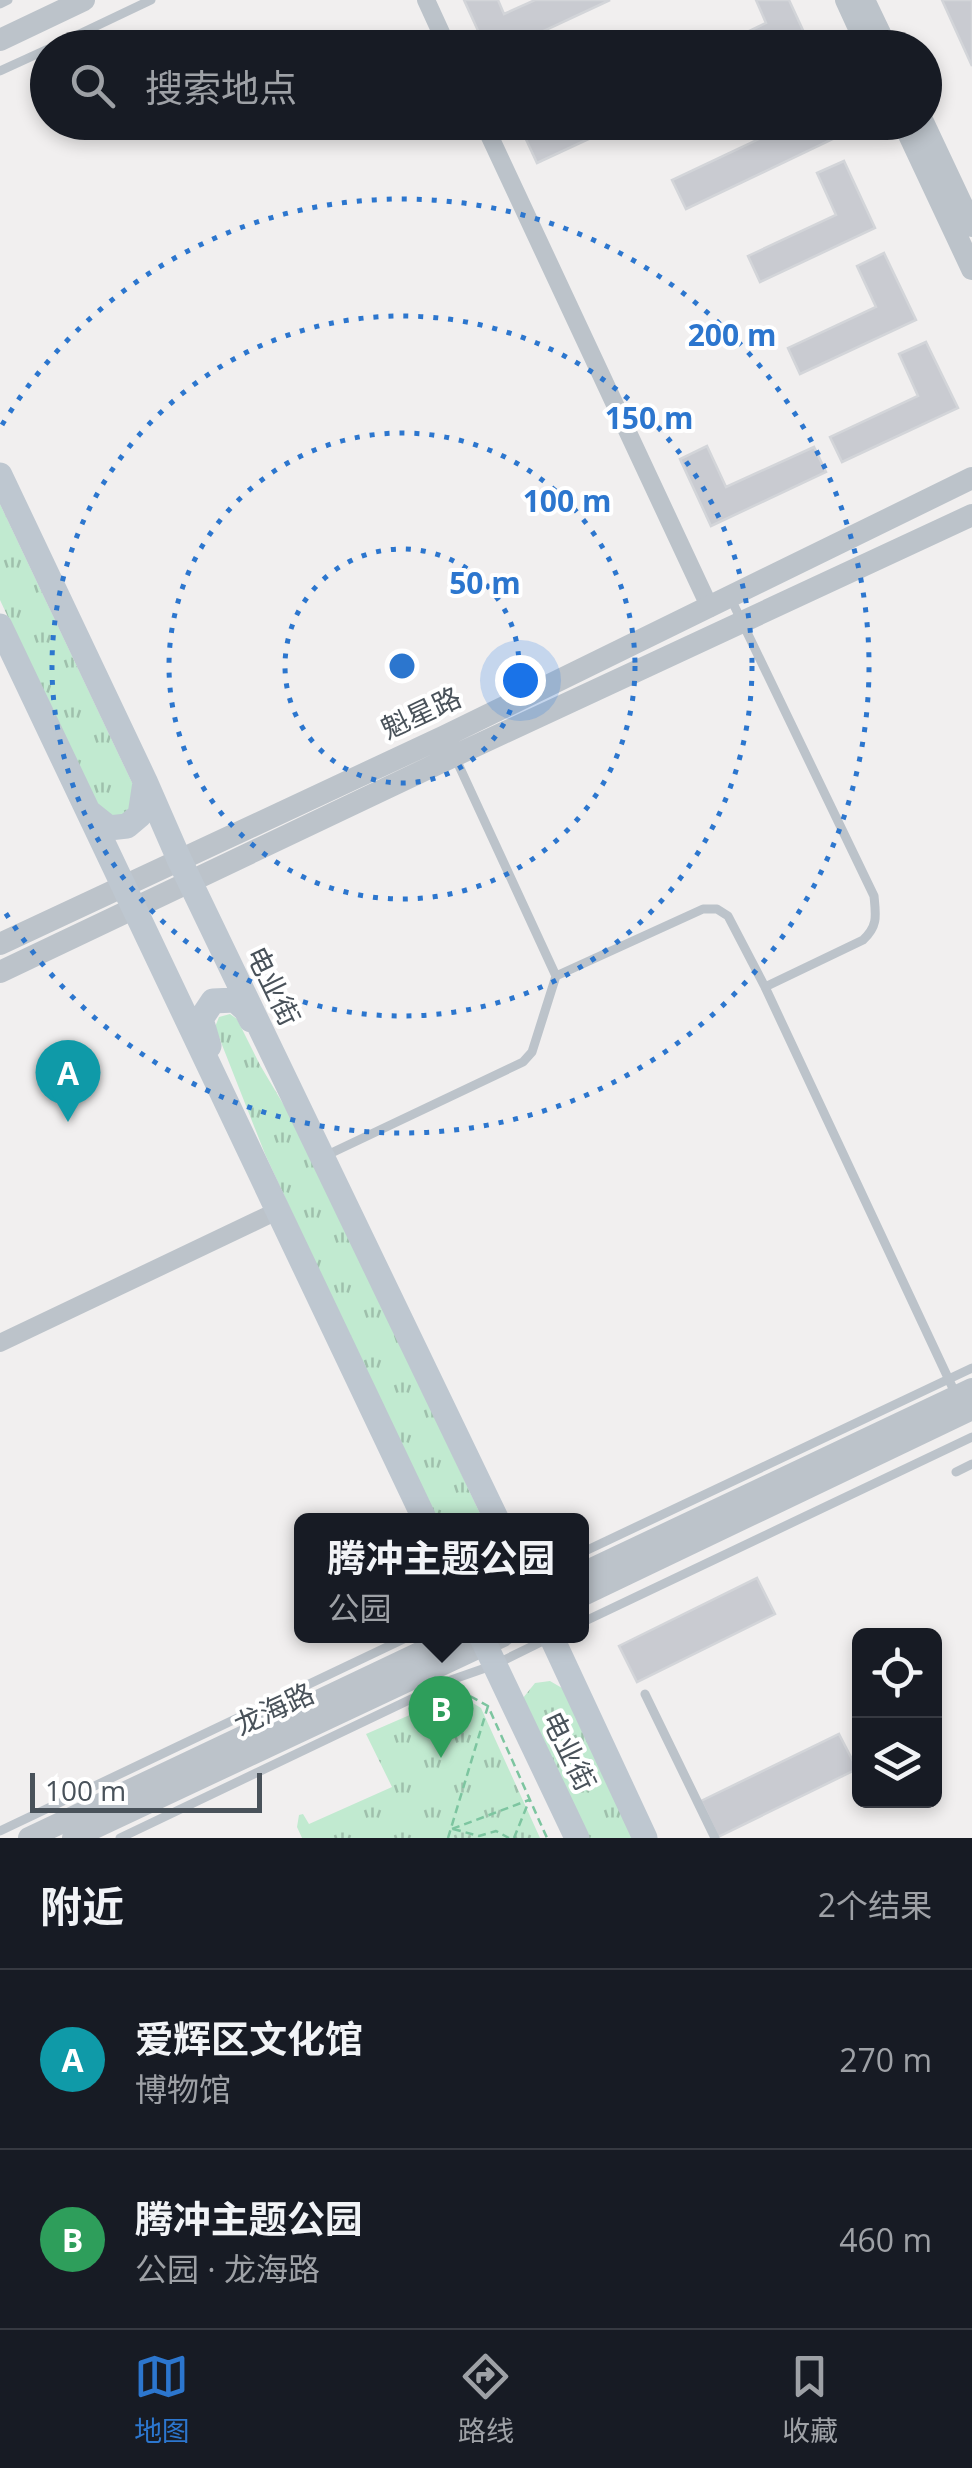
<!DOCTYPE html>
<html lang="zh">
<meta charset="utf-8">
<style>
:root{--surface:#171b24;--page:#20242c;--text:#f1f3f6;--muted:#9ea1a6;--line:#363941;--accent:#2c76ce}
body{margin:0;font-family:"Open Sans","Noto Sans SC",sans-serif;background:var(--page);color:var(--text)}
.controls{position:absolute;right:30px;bottom:30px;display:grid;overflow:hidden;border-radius:15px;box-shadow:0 5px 15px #0003}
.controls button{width:90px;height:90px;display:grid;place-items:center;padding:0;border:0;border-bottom:2px solid var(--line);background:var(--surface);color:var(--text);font:50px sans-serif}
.scale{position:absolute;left:30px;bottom:25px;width:232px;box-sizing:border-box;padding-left:10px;border:5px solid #49525a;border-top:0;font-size:28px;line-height:35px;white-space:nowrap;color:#49525a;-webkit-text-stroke:8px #fff;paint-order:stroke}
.you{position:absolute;left:520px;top:680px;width:35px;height:35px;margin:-25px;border:8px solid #fff;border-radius:50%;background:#1a73e8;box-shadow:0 0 0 15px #1a73e833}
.badge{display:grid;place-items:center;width:65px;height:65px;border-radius:50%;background:var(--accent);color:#fff;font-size:32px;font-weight:700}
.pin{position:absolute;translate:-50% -82px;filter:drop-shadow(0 2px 5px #0008)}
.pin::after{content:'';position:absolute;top:52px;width:35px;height:30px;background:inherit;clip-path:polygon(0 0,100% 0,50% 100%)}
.popup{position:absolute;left:294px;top:1513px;width:295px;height:130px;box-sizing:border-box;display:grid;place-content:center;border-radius:15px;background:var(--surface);filter:drop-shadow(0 2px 8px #0005);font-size:32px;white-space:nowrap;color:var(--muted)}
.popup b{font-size:38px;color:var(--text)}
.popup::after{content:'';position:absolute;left:50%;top:100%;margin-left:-20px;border:20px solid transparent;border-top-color:var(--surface)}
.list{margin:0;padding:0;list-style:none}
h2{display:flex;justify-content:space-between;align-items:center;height:130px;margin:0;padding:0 40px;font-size:42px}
h2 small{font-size:32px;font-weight:400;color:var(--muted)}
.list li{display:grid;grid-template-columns:65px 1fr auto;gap:30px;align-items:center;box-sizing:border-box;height:180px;padding:0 40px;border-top:2px solid var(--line)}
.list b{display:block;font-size:38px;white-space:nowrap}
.list p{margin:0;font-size:32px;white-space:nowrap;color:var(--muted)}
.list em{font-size:32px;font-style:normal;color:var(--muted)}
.icon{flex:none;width:55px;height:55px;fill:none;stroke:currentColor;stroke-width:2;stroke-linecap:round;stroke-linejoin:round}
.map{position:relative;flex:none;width:972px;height:1838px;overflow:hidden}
.search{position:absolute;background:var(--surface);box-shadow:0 5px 15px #0003;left:30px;right:30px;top:30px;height:110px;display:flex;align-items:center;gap:25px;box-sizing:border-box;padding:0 35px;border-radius:55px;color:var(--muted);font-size:38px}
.sheet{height:490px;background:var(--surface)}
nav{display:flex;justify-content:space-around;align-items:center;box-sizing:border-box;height:140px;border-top:2px solid var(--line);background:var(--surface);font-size:28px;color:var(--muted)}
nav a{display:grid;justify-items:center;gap:5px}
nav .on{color:var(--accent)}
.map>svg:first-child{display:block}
</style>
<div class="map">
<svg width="972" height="1838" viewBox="0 0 972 1838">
<defs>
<pattern id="grass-tufts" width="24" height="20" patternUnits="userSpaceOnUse" patternTransform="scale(2.5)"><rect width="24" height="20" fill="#c1ead0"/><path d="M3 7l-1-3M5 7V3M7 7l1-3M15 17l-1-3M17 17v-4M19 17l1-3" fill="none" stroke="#9fc0ac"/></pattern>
</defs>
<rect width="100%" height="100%" fill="#f1efef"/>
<!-- grass -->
<path fill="url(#grass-tufts)" d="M0,504l137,289 1,6 -19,22 -22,-13 -97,-208z
M230,1014l7,5 23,46 44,74 179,381h-49l-169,-366 -50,-127 4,-10z
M550,1681l12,7 72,150h-48l-63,-140 12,-15z
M458,1694l23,14 59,130h-238l-5,-11 2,-12 4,-1 6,10 83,-37 -26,-53z"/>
<!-- building -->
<path fill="#c9cbd1" stroke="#d3d5d9" stroke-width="2.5" d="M464,0h34l6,14 31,-14h75l-103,48h-21z
M756,0h33l18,39 -18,9h-75l52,-25z
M942,0h30v66z
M518,122h107l-88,41z
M795,122h33l7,16 -149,71 -14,-29z
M844,161l31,67 -115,54 -12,-26 88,-41 -19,-42z
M884,253l32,67 -116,54 -12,-26 88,-41 -19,-41z
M926,342l32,66 -116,54 -12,-25 88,-41 -19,-42z
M707,446l19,41 88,-40 12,25 -115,54 -31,-67z
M757,1578l18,36 -138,68 -18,-36z
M839,1734l18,35 -139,68 -17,-36z"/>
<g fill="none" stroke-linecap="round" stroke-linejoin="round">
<!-- path -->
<path stroke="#7dc5a0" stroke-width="2.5" stroke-dasharray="8 5" stroke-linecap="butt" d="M459,1690l29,16 59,132
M452,1829l77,-29
M453,1829l26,7 17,-5 13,7
M448,1838l40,-132
M514,1838l15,-37"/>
<!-- service -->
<path stroke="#bcc3ca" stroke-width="9" d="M0,4l8,-4
M50,48l101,-48
M0,71l48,-22
M731,599l143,297c2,20 4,30 -11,44l-98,47
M454,755l102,221 147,-67h14l11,7 37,71 192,410
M325,1156l198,-94 9,-10 24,-76
M956,1472l16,-8
M581,1553l391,-185
M581,1623l391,-186
M645,1694l70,144
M0,1831l410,-195
M120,1838l331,-158 43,-15 53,-26"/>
<!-- minor -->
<path stroke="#bcc3ca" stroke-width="18" d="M426,0l22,48
M483,122l227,486
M0,1343l277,-132"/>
<!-- tertiary -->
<path stroke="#bcc3ca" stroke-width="22" d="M846,0l22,48
M864,0l23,48
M0,40l84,-40
M903,122l69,147
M923,122l49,104
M0,944l445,-208 527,-258
M0,972l454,-216 518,-241
M581,1574l391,-185
M581,1596l391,-187
M29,1838l426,-202
M73,1838l430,-202"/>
<!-- secondary -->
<path stroke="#bec7d0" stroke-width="25" d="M0,475l145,306 34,78 318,661
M0,626l425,894
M89,812l20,16 18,-2 13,-11 5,-33
M209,1046l-8,-27 12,-18 22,-1 11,10 5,10
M481,1636l96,202
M551,1636l94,202"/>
</g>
<!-- distance rings -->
<g fill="none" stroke="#2c76ce" stroke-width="5" stroke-dasharray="5 10">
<circle cx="402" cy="666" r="117"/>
<circle cx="402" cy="666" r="233"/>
<circle cx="402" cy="666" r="350"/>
<path d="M2 425A467 467 0 1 1 2 907"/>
</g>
<g text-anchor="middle" stroke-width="8" stroke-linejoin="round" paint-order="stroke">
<!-- street labels -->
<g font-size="28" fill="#49525a" stroke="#fff">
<text transform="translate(421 713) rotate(-25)" y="10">魁星路</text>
<text transform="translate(273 986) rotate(64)" y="10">电业街</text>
<text transform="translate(274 1709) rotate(-25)" y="10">龙海路</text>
<text transform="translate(569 1751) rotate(64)" y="10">电业街</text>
</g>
</g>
<circle cx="402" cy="666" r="15" fill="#2c76ce" stroke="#fff" stroke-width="5"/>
<g font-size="30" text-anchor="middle" font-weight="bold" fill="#2c76ce" stroke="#fff" stroke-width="8" stroke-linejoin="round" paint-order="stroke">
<text x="732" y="346">200 m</text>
<text x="649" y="429">150 m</text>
<text x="567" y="512">100 m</text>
<text x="485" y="594">50 m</text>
</g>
</svg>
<div class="controls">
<button><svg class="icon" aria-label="locate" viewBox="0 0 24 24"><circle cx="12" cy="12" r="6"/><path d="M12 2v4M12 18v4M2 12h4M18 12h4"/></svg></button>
<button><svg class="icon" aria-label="layers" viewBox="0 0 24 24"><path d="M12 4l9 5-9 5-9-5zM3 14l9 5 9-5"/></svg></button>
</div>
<div class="scale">100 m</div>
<div class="you"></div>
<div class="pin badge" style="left:68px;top:1122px;background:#0f9aa8">A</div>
<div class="pin badge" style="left:441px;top:1758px;background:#2e9e5b">B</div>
<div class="popup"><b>腾冲主题公园</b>公园</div>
<div class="search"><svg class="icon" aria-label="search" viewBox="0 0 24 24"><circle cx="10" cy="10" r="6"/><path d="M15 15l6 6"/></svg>搜索地点</div>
</div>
<section class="sheet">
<h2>附近<small>2个结果</small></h2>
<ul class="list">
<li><span class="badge" style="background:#0f9aa8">A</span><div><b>爱辉区文化馆</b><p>博物馆</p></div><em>270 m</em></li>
<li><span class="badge" style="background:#2e9e5b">B</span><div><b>腾冲主题公园</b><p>公园 · 龙海路</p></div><em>460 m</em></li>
</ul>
</section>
<nav>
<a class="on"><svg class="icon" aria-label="map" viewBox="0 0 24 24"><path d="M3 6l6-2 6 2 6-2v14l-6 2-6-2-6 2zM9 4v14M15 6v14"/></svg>地图</a>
<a><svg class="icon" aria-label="directions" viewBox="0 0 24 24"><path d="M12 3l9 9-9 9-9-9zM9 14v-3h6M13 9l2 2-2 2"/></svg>路线</a>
<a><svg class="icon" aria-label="saved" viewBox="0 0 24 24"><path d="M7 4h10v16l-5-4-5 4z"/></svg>收藏</a>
</nav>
